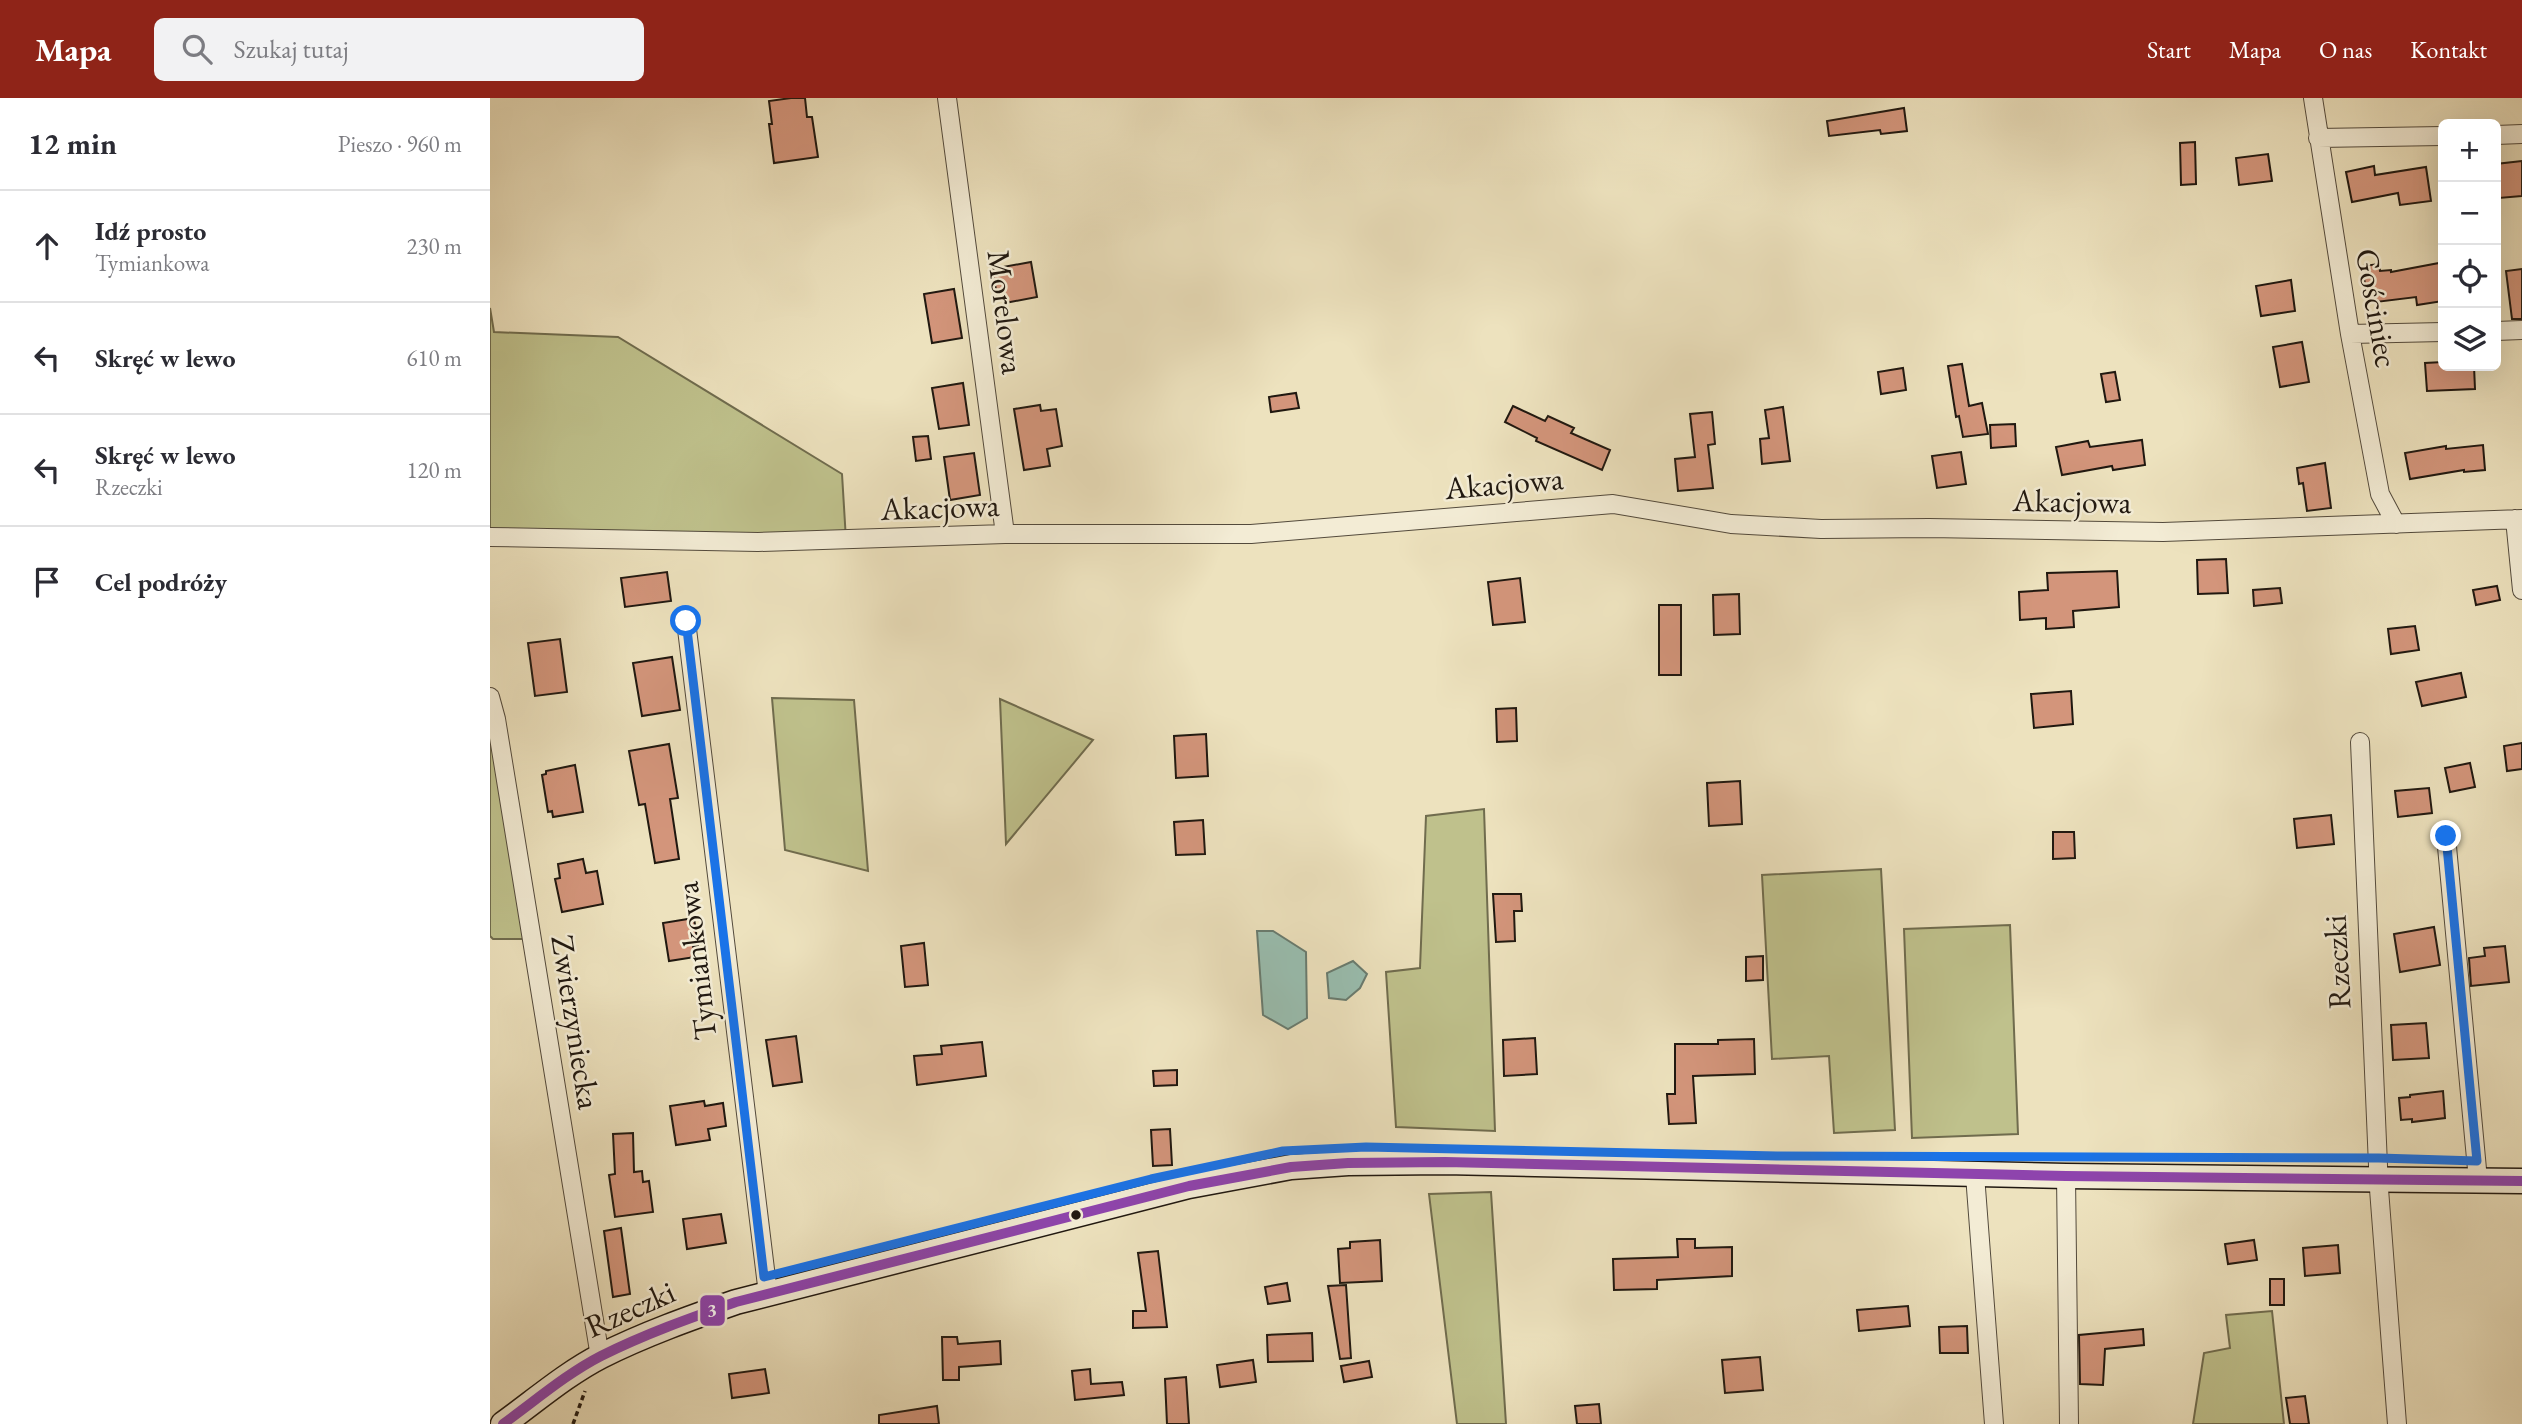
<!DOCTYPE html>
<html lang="pl">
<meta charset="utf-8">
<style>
:root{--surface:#fff;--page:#f2f2f3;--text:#2b2b33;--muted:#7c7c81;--line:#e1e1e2;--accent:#8f2418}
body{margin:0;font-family:"EB Garamond",serif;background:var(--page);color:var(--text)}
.controls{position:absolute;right:21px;top:21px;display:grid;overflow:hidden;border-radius:10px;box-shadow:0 7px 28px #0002}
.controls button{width:63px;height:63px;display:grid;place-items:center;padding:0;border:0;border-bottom:2px solid var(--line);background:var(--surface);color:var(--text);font:35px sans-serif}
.stop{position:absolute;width:21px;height:21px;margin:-16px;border:5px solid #1a73e8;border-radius:50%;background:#fff}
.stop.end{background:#1a73e8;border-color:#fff;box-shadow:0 2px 7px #0008}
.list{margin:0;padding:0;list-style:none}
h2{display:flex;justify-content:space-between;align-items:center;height:91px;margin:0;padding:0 28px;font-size:30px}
h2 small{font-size:23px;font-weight:400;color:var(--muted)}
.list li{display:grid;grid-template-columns:46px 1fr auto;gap:21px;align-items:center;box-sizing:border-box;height:112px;padding:0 28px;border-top:2px solid var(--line)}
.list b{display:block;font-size:26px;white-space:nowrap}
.list p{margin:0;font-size:23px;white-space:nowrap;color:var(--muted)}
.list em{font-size:23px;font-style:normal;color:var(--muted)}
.icon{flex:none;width:38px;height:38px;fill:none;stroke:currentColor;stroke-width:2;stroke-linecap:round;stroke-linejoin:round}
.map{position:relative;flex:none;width:2032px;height:1326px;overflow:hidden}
header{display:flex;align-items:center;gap:42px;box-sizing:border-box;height:98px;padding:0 35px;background:var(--accent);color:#fff}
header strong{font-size:33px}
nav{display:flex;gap:38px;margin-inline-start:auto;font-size:24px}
.search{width:490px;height:63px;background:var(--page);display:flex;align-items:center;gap:18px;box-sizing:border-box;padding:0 24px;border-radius:10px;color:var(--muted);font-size:26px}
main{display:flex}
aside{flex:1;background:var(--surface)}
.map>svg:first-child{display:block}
</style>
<header>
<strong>Mapa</strong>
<div class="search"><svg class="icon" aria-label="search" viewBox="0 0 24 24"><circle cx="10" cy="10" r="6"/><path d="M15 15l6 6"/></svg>Szukaj tutaj</div>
<nav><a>Start</a><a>Mapa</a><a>O nas</a><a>Kontakt</a></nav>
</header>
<main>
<aside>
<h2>12 min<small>Pieszo · 960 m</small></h2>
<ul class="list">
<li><svg class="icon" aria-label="ahead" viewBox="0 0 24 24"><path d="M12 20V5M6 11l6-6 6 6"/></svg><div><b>Idź prosto</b><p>Tymiankowa</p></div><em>230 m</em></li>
<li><svg class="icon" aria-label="left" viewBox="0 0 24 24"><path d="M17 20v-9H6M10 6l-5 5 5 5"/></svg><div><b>Skręć w lewo</b></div><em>610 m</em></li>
<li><svg class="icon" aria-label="left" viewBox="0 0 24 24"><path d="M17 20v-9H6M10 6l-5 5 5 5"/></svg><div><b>Skręć w lewo</b><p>Rzeczki</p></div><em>120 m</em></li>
<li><svg class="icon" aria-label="arrive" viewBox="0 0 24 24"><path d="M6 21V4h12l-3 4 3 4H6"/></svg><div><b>Cel podróży</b></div></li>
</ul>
</aside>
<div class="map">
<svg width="2032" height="1326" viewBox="0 0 2032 1326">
<rect width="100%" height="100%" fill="#ede2be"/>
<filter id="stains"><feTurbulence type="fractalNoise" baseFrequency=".00286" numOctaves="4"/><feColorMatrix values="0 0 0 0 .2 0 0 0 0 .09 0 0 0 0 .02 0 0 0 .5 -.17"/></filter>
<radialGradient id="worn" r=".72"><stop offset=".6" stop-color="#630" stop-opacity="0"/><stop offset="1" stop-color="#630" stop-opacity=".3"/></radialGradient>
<!-- green -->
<path fill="#bfc18c" stroke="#706c4e" stroke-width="2" d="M0,210l4,24 124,5 224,137 4,66 -356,-3z
M0,599l43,242h-40l-3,-3z
M282,600l82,2 14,171 -83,-21z
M510,601l93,41 -87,104z
M994,711l11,322 -99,-4 -10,-155 34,-4 6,-152z
M1391,771l14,261 -61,3 -5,-77 -57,3 -10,-184z
M1520,827l8,209 -106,4 -8,-209z
M1001,1094l15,232h-49l-28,-230z
M1782,1213l12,113h-91l11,-71 26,-5 -4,-33z"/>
<!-- water -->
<path fill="#99beb0" stroke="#697c70" stroke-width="2" d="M767,833h16l33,21 1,66 -19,11 -25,-14z
M863,863l14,13 -7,14 -14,12 -17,-2 -2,-25z"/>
<!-- building -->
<path fill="#d3957b" stroke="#201810" stroke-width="2" d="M301,0h14l2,19h5l6,40 -44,6 -5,-39h3l-3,-23z
M1414,10l3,23 -26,3 -1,-4 -51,6 -2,-15z
M1705,44l1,42 -15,1 -1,-42z
M1778,56l4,27 -33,4 -3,-27z
M2032,63v35l-23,2 -3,-34z
M1884,68l1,9 51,-8 5,34 -31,4 -2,-12 -46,9 -6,-30z
M541,164l6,35 -32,6 -2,-10 -6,2 -5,-26z
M1949,165l4,38 -26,4 -1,-8 -48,6 -6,-37 17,-2 1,7 11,-1v2z
M2032,171v50h-10l-6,-48z
M1801,182l4,31 -34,5 -5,-30z
M464,191l8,49 -30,5 -8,-49z
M1812,244l7,40 -29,5 -7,-40z
M1953,264v4h31l1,23 -48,2 -2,-28z
M1472,266l7,42 13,-3 6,31 -25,3 -4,-21 -3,1 -8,-51z
M1413,270l3,22 -25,4 -3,-22z
M1625,274l5,28 -14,2 -5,-28z
M473,285l6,42 -30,4 -7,-41z
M806,295l3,15 -28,4 -2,-15z
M550,307l1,6 15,-2 6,37 -15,3 3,17 -26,4 -10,-61z
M1023,308l32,15 3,-5 26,12 -3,5 39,17 -8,20 -66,-29 1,-3 -32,-16z
M1293,309l7,54 -28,3 -2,-25 9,-1 -4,-28z
M1222,314l3,32 -7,1 5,43 -35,3 -3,-32 20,-2 -5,-43z
M1525,326l1,22 -25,2 -1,-23z
M438,338l3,23 -15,2 -3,-24z
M1652,342l3,25 -32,5 -1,-4 -50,9 -6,-28 32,-6 2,6z
M1993,347l2,25 -21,2v-2l-54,9 -5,-26 41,-7v3z
M1471,354l5,32 -29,4 -5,-32z
M484,355l6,42 -30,5 -6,-43z
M1835,365l6,45 -24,3 -4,-28 -4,1 -2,-16z
M1736,461l2,34 -30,1 -1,-34z
M1627,473l2,36 -46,4 1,16 -28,2v-11l-26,2 -1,-28 29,-2 -1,-17z
M177,474l4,29 -46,6 -4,-29z
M1030,480l5,44 -32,3 -5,-43z
M2007,488l3,14 -24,5 -3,-15z
M1790,490l2,15 -28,3 -1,-16z
M1249,496l1,40 -26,1 -1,-40z
M1169,507h22v70h-22z
M1925,528l4,24 -28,4 -3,-25z
M70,541l7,53 -32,4 -7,-53z
M182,559l8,53 -38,6 -9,-53z
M1971,575l5,24 -44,9 -6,-24z
M1581,593l2,33 -39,4 -3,-34z
M1026,610l1,33 -20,1 -1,-33z
M716,636l2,42 -32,2 -2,-42z
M2032,645v26l-15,2 -3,-25z
M179,646l9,54 -8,1 9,60 -24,4 -10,-59 -6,1 -10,-54z
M1980,665l5,24 -25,5 -5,-24z
M85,667l8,47 -30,5 -1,-6 -4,1 -6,-37 4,-1v-3z
M1250,683l2,43 -33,2 -2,-43z
M1939,690l3,25 -34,4 -3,-26z
M1841,717l3,29 -37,4 -3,-29z
M713,722l2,34 -29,1 -2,-33z
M1563,734h21l1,26 -22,1z
M93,761l3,14 11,-2 6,33 -41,8 -7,-33 5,-1 -2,-14z
M1003,796h28l1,17h-8l1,30 -19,1z
M204,820l4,28h-5l2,11 -26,4 -6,-38z
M1944,829l6,38 -40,7 -6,-38z
M434,845l4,42 -23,2 -4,-41z
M2015,848l4,36 -38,4 -2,-28 16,-2 -1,-8z
M1273,858v24l-17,1v-24z
M1936,925l3,35 -36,2 -2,-35z
M306,938l6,46 -29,4 -7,-46z
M1045,940l2,36 -33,2 -1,-36z
M1264,941l1,35 -62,2 3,47 -27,1 -2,-30h8v-50h43v-4z
M492,944l4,34 -69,9 -3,-29 28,-2 -1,-8z
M687,972v15l-23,1 -1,-15z
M1953,993l2,27 -33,4v-3l-11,1 -2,-22 11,-1v-2z
M214,1003l1,5 18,-3 3,23 -18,3 2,11 -34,5 -6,-39z
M680,1031l2,36 -19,1 -2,-36z
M143,1035l1,39 8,-1 1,11 6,-1 4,31 -38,5 -6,-42 6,-1 -2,-40z
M231,1116l5,29 -39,6 -4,-30z
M131,1130l9,66 -17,3 -9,-66z
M1187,1141h18v9l37,-1v29l-75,4v9l-43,1 -1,-31 65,-2z
M890,1142l2,41 -42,2 -2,-34 12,-1v-6z
M1764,1142l3,20 -29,4 -3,-20z
M1848,1147l2,28 -35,3 -2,-28z
M668,1153l9,76 -34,1v-17h13l-8,-58z
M1780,1181h14v26h-14z
M797,1185l3,18 -22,3 -3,-17z
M856,1187l5,73 -11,1 -12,-73z
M1418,1208l2,20 -51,5 -2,-21z
M1477,1228l1,27h-28l-1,-26z
M1653,1231l1,16 -39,4 -2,36 -23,-1 -1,-49z
M822,1235l1,28 -45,1 -1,-27z
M452,1239h15l1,7 42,-3 1,23 -42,3v13h-16z
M1270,1259l3,33 -38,3 -3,-33z
M763,1262l3,22 -36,5 -3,-22z
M879,1263l3,16 -28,5 -3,-16z
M275,1271l4,24 -37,5 -3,-24z
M600,1271l1,15 31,-2 2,13 -49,5 -3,-29z
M696,1279l3,47h-22l-2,-45z
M1815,1298l4,28h-19l-4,-26z
M1109,1306l2,20h-24l-2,-18z
M447,1308l2,18h-60v-9z"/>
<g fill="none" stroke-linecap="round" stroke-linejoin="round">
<!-- minor casing -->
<g stroke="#534a3c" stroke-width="20">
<path id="minor" d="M457,0l58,436
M1823,0l37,236 30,160 16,30
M2006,37l26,-1
M1828,40l125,-2
M2006,233l26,-1
M1860,236l93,-2
M2025,421l7,71
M0,439l268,5 247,-8h246l362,-30 118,20 90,5 108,-1 234,4 359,-13
M196,523l82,673
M0,599l6,22 104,638
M1870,644l19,447 18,235
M1956,738l32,344
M1485,1077l19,249
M1576,1078l3,248"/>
</g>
<!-- secondary casing -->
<g stroke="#201810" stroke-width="27">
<path id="secondary" d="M13,1326c32,-23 63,-50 98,-68 44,-22 89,-38 135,-54l453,-116 102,-19 57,-4 97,-1 621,14 456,5"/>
</g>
<!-- path -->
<path stroke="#201810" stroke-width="3.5" stroke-dasharray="5 3.5" stroke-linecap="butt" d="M83,1326l12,-33"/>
<!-- minor -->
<use href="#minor" stroke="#f3ecd5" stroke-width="18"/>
<!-- secondary -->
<use href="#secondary" stroke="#f3ecd5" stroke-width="24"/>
<!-- bus-1 casing -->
<g stroke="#f3ecd5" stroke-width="16">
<path id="bus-1" d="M13,1326c32,-23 63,-50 98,-68 44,-22 89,-38 135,-54l453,-116 102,-19 57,-4 97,-1 621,14 456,5"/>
</g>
<!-- bus-1 -->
<use href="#bus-1" stroke="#8e44ad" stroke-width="10"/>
</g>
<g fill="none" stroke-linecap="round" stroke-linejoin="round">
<!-- route -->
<path stroke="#1a73e8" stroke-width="9" d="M196,523l78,656 387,-98 132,-28 83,-4 411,9 602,2 98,3 -31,-325"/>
</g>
<!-- markers -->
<circle fill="#201810" stroke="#f3ecd5" stroke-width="2.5" cx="586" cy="1117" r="6"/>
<g text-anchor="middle" stroke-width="5" stroke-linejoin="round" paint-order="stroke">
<!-- street labels -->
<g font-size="32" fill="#201810" stroke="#f3ecd5">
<text transform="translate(1887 210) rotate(80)" y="11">Gościniec</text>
<text transform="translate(516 214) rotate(83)" y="11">Morelowa</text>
<text transform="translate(1014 385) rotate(-5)" y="11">Akacjowa</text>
<text transform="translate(1582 403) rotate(1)" y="11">Akacjowa</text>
<text transform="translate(450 409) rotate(-2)" y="11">Akacjowa</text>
<text transform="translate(206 863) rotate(-97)" y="11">Tymiankowa</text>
<text transform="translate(1847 864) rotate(-93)" y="11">Rzeczki</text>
<text transform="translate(86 924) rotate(81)" y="11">Zwierzyniecka</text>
<text transform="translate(140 1211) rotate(-24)" y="11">Rzeczki</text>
</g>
</g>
<rect stroke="#f3ecd5" stroke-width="2.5" x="209" y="1196" width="27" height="33" rx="7" fill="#8e44ad"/>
<g font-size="19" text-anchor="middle" font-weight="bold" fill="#fff">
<text x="222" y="1219">3</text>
</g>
<rect width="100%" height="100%" filter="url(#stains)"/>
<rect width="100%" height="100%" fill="url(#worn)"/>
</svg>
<div class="controls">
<button>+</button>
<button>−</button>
<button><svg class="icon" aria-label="locate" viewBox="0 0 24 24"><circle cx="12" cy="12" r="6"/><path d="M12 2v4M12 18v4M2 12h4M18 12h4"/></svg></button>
<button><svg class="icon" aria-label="layers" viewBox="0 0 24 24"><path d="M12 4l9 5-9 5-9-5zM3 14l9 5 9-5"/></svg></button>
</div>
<div class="stop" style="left:196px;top:523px"></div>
<div class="stop end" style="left:1956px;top:738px"></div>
</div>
</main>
